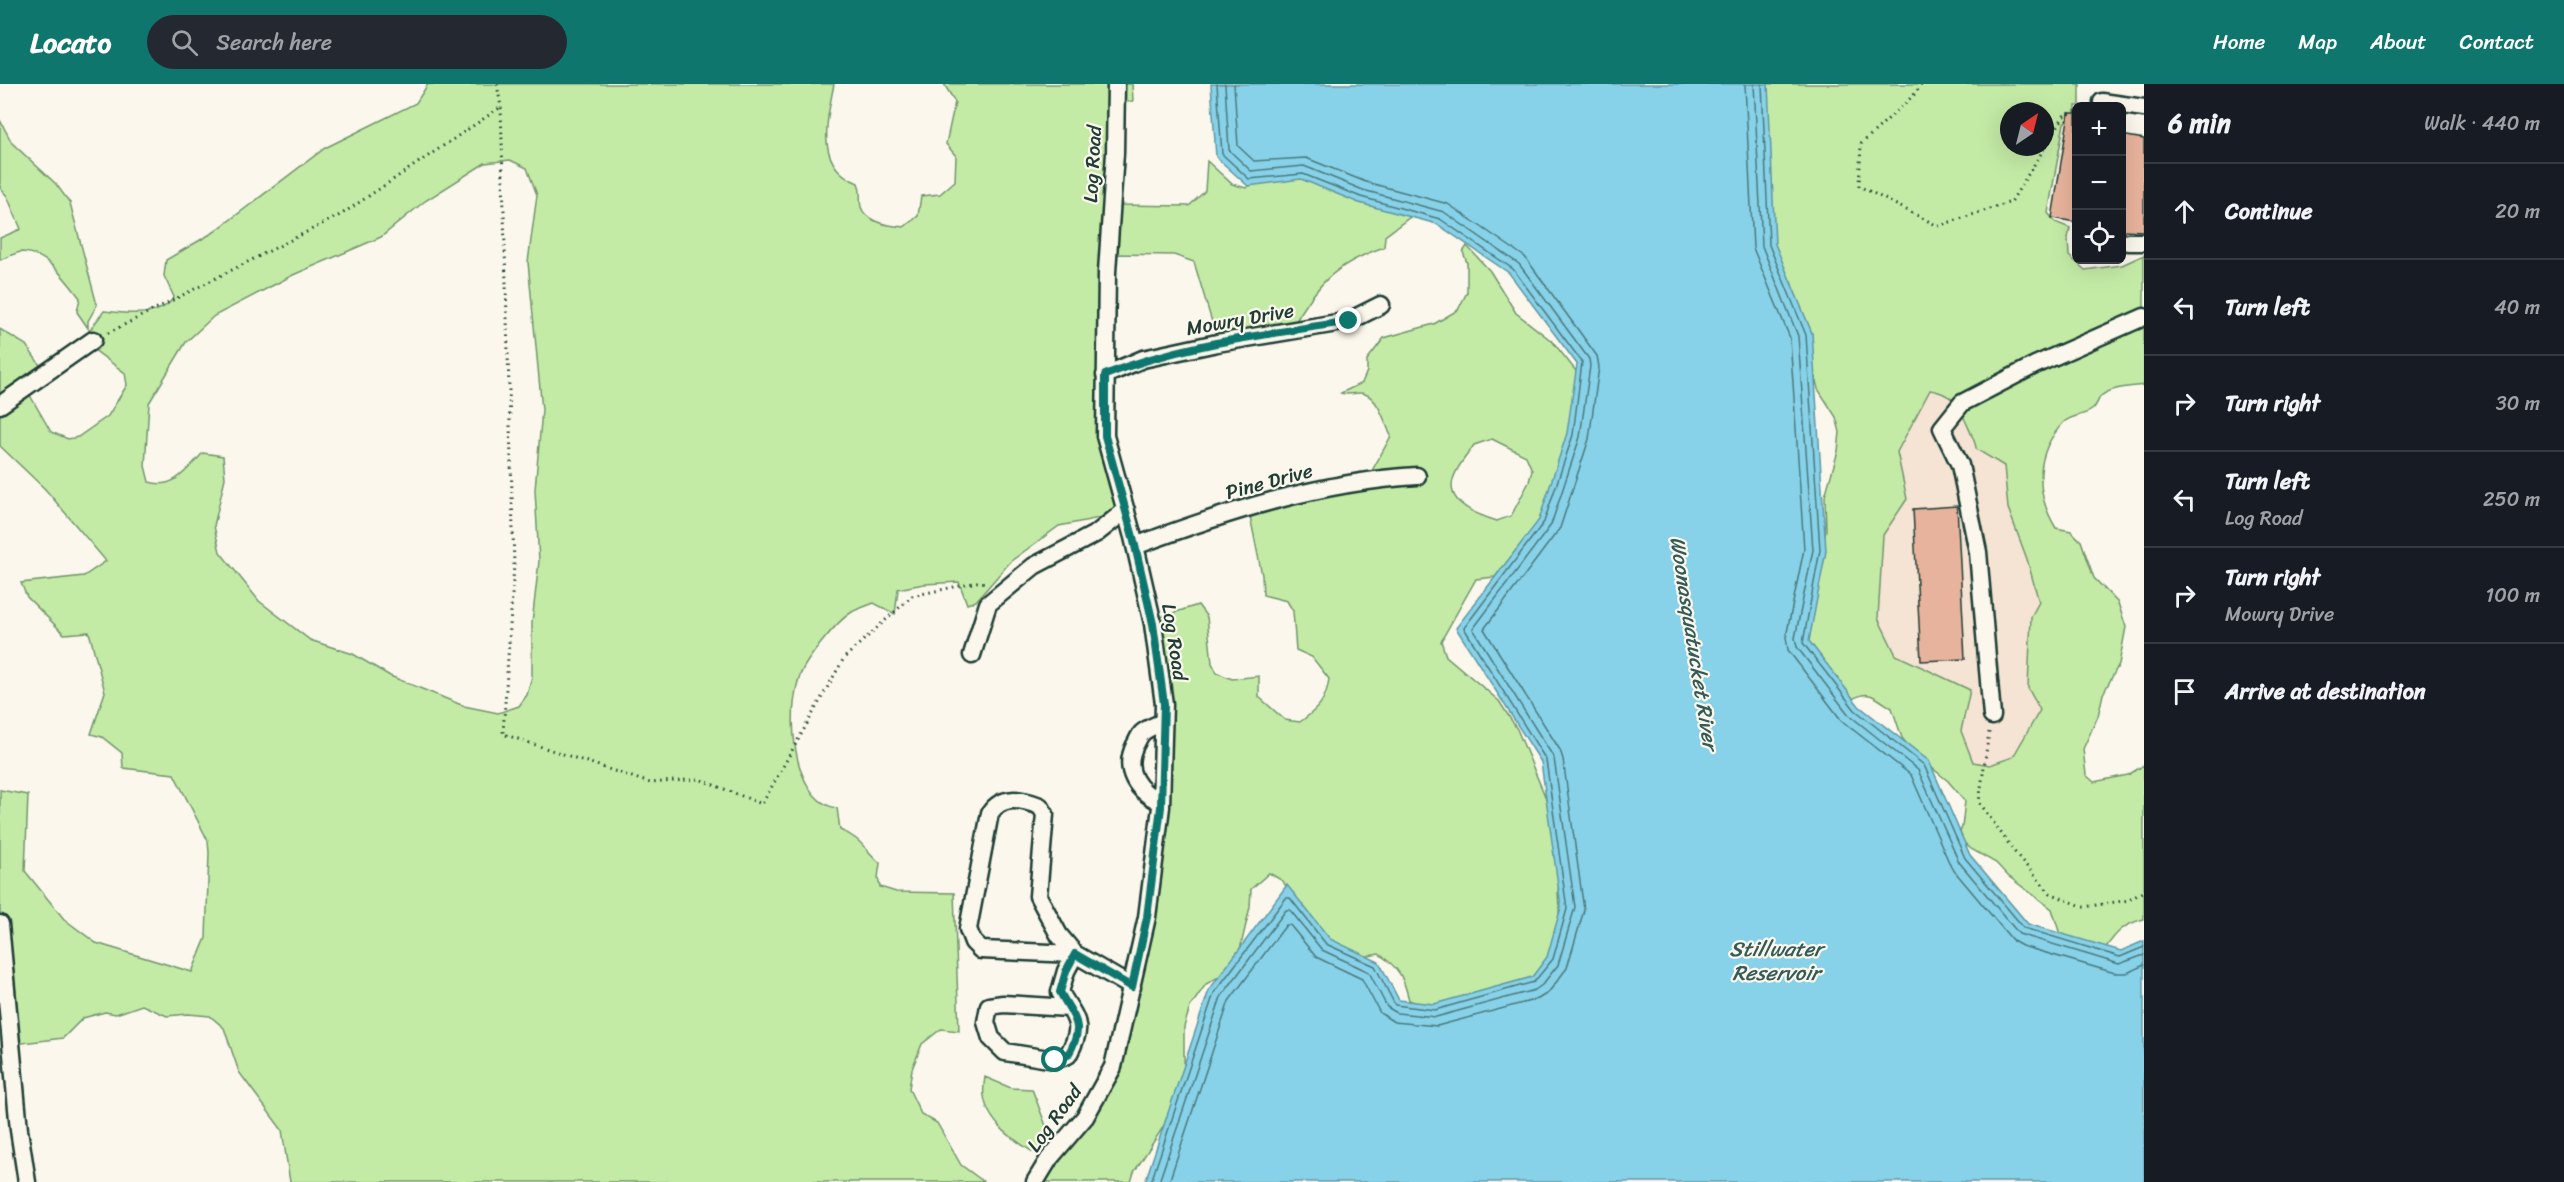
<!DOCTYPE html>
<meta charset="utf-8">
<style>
:root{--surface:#171b24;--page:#242831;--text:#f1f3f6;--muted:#9ea1a6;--line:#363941;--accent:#0f766e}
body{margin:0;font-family:Sriracha,sans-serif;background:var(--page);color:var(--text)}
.controls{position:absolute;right:18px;top:18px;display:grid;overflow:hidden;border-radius:9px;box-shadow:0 6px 24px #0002}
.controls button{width:54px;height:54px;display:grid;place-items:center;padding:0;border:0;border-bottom:2px solid var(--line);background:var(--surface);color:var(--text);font:30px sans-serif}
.compass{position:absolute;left:2000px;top:18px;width:54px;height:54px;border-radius:50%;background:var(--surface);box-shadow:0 6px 24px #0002;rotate:35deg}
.stop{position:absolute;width:18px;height:18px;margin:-14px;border:4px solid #0f766e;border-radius:50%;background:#fff}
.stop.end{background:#0f766e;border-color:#fff;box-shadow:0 2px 6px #0008}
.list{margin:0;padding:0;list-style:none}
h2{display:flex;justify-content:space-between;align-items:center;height:78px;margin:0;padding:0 24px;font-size:26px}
h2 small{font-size:20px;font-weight:400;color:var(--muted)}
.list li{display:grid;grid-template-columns:39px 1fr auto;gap:18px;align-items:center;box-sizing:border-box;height:96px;padding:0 24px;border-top:2px solid var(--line)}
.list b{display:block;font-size:22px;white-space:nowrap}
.list p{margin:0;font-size:20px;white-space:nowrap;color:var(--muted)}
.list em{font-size:20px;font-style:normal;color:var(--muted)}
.icon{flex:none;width:33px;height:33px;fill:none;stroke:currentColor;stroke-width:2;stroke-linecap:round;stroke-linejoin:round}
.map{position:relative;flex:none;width:2144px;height:1098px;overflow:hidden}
header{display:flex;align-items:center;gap:36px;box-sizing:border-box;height:84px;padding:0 30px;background:var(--accent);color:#fff}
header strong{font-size:28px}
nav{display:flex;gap:33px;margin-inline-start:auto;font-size:21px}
.search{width:420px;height:54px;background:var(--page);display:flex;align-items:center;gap:15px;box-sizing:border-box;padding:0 21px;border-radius:33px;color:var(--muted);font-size:22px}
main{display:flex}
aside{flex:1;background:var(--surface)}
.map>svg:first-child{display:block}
</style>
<header>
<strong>Locato</strong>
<div class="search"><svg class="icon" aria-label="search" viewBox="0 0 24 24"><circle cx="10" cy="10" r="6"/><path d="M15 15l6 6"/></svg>Search here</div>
<nav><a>Home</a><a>Map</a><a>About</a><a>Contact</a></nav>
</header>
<main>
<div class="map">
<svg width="2144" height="1098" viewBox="0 0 2144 1098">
<rect width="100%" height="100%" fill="#fbf7ec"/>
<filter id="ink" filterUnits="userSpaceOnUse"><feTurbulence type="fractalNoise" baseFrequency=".0167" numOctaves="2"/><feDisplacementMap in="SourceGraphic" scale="12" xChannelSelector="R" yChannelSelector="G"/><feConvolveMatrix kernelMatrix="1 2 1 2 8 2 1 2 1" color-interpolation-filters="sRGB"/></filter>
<g filter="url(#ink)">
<!-- built -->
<path fill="#f5e3d4" d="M1930,306l11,1 16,13 5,14 15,24v7l27,17 4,42 19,51 12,44 -8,14 -3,71 12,22 -27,47 -23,8 -17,-3 -12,-31 9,-41 -74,-35 -18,-37 5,-83 24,-37 -10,-46z"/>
<!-- green -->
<path fill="#c4eba6" stroke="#72946d" stroke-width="1.5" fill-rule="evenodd" d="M428,0h406c-7,37 -20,82 24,99 4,10 1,16 3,24 5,16 29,19 43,20l14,-11 3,-20 19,-2 15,-13 1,-25 -10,-12 9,-42 -11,-18h188l1,17 -15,1 -2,103 73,1 16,-15 2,-30 25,23 14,4 20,-13 28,-4 132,34 -41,31 -1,11c-52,18 -68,39 -94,84l-72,11 -24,-80 -20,-7 -60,-1 -7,133 13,127 -61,12 -48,35 -35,40 -9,3 -8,-22 -35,2 -26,5 -3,25 -21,-11c-7,3 -15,5 -22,9 -15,9 -39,40 -48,55 -20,34 -14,135 33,141l3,22c21,8 24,19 40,33l-2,15 2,9 16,5 58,1 5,138 -18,-2 -19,15 -10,25 -3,20 12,25 16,9 24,42 23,17h-694l-8,-52 -43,-58 -15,-44 -14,-12 -22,-2 -21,2 -25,-11 -26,9 -11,-2 -22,6 -20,20 -48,6 -15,-122v-132l28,5 -3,76 39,48 32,24 96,29 14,-34 3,-85 -1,-12 -34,-67 -51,-6 -1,-15 -20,-16 -11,-3 14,-42 -16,-60 -25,2 -37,-37 -6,-14 63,-7 22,-15 -61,-72 -45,-43v-117l26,16 21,30 -20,15 24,42 17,7 10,-2 30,-21 19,-31 -2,-12 -36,-27v-15l15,-20c22,2 56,8 70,-14l-10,-21 2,-16 48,-28 111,-84 91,-45zM510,76l17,8 10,27 -9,67 14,148 -7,80 4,71 -7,62v53l-5,19 -8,11 -21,7 -34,-7 -74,-30 -37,-22 -43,-14 -51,-39 -39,-49 -6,-26 11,-48 -2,-22 -20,-3c-17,17 -29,37 -54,29l-4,-16 4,-63 37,-61 28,-26 79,-41 88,-38 44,-36 60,-38z
M1742,0h338v22h-4v13l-6,-2 -6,6 -16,90 7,9 15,6 -2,10 1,18 16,14 37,-5 22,-10v130c-13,2 -34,2 -44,12 -2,4 -4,9 -7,12 -8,7 -22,6 -29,13 -30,31 -29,72 -8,106l15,3 10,10 13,37 24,25 8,24 -7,37 -16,30 -5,22 -15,33 3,26 8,7 34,-7 16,-10v154c-24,6 -29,16 -43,35l-38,-10 -11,-35 -44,-33 -12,-13 -25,-14 -13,-12 4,-10 3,-26 -17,-20 -33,-27 -13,-16 -10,-30c-23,-15 -24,-19 -49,-4l-52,-82 29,-64 6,-28 -1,-34 13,-45 2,-19 -4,-15 -18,-28 -5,-20 -25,-68 4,-17 -16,-31zM2009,27h36v36h-36zM1930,306c10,2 17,4 25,12 4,4 22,42 21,47l28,17 4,42 19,51 12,43 -8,15 -3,71 12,22 -27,47 -23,8 -17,-3 -12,-31 9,-41 -74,-35 -18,-37 5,-83 24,-36 -10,-47z
M0,36l12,23 44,41 14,19 27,102 -9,16v7l-11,-16 3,-14c-14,-18 -32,-45 -58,-46 -6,0 -16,6 -22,8v-22l21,-9 -14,-33 -7,-8z
M1467,162l23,25 26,42 37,29 23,29 7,99 -88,107 -19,2 -35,62 5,15 53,45 18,28 43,103 3,21 -5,38 4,77 -126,43 -27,-11c-6,-24 -9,-31 -30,-46l-16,3 -54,-25 -26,-51 -14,-8 -18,16 -1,18 -11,47 -15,20 -18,10 -16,23 -6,20v54l-6,23 -44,68 -3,10h-99l14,-22c-24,-15 -58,-33 -62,-64 -1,-6 0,-13 1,-19l26,11 21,1 22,58 52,-71 29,-118 23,-147 1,-114 -11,-76 50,-16 9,12 5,46 5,10 15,6 27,-3v21l26,23 15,2c18,-13 26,-21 29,-43l-17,-22 -16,-7 -3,-39 -6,-10 -24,-6 -1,-20 -14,-69 120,-28 23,-42c-6,-13 -12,-37 -26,-42 -7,-3 -16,2 -24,-1l21,-10 5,-12v-11l17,-22 50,-14 24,-14 9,-18v-29l-4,-11zM1492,355l34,17 6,14 -3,12 -18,34 -14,5c-16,-5 -45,-15 -45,-35 0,-14 15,-30 22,-41z"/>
<!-- water -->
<path fill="#88d2e9" stroke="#5e96a1" stroke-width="1.5" d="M1211,0h557l7,160 37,89 14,218 -17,90 50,65 70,55 41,94 58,69 93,27 23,-10v241h-999l64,-192 78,-105 43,54 49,23 20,38 35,4 98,-27 15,-20 14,-50 -20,-145 -85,-134 83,-108 28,-87 10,-69 -68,-91 -72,-49 -78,-21 -58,-24 -53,7 -32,-29z"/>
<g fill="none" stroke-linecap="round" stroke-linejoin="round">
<!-- shore -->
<path stroke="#49797c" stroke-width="1.5" d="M1745,0l8,164 37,90 14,211 -18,88 2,13 54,71 69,54 40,92 62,74 9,5 93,27h12l17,-8
M1754,0l8,162 36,90 15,214 -18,88 2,9 52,68 69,55 41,92 60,72 100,30 25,-9
M1762,0l7,161 37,90 14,215 -17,93 52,67 69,55 41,93 59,70 96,29 24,-10
M1151,1098l63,-189 72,-95h4l36,46 49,22 20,39 40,5 99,-28 19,-23 14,-50 -21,-149 -82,-132 80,-106 29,-87 9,-73 -69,-93 -73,-50 -79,-22 -58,-23 -54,5 -27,-25 -5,-70
M1159,1098l62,-185 65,-87h4l32,40 47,22 18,35 10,6 39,4 99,-27 7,-5 16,-20 17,-58 -21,-149 -81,-129 78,-104 29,-88 10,-71 -1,-7 -70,-95 -75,-52 -81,-22 -59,-24 -53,5 -22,-21 -4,-66
M1169,1098l60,-181 57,-76h4l26,32 46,22 18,34 14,9 43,4 101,-27 10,-6 19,-25 17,-58 -21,-151 -3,-9 -76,-121 76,-101 29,-89 10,-72 -2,-11 -72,-99 -77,-53 -82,-22 -60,-24 -52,3 -16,-15 -4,-62"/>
</g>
<!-- building -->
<path fill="#e8b39c" stroke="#1f3d34" stroke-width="1.5" d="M2069,29h7v109l-24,-4z
M2121,51l23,4v92l-23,-1z
M1957,422l8,153 -44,2 -8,-152z"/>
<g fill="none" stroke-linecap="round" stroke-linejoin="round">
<!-- minor casing -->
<g stroke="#1f3d34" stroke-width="21">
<path id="minor" d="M2102,18l42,6
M2128,158h16
M1105,291l38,-16 74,-16 132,-22 32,-16
M0,321l93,-65
M1135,462c91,-34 184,-64 282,-70
M972,571l16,-51 46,-38 63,-33 29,-23
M1992,632l-14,-164 -18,-87 -18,-37 20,-25 73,-38 109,-48
M1161,718c-23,-10 -39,-31 -26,-57 2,-3 4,-9 7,-12 5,-5 15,-8 21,-11
M0,840l19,206 8,52
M1069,924l-66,-4 -14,2 -3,16 5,16 14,14 50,8 13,-5c18,-32 7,-36 -8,-63l6,-21 9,-17 -94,-4 -8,-8 -5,-13 22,-116c12,-18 31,-14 50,-7l5,8 -7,82 21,39 16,19 57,33
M1035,1098l14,-23 36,-42 28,-50 34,-150 14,-110 3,-103 -11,-80 -20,-87 -28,-101 2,-164 8,-119 1,-69"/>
</g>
<!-- path -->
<path stroke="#1f3d34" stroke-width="3" stroke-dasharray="1.5 4.5" stroke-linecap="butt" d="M497,0l4,23 13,458 -11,169 147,49 49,-4 63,25 82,-146 68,-62 65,-14 11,1
M1921,0l-5,9 -55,51 -2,42 79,40 73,-24 34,-55
M2045,63l19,-31 12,-5
M108,249l234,-119 159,-107
M1989,648l-10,70 37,52 34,39 34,14 45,-7 15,-9"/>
<!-- minor -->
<use href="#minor" stroke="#fbf7ec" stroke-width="16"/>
</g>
</g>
<g fill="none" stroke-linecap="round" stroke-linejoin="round" filter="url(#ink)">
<!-- route -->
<path stroke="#0f766e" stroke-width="8" d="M1055,976l13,-5c18,-31 6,-36 -8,-63l6,-21 9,-17 57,33 15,-70 14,-110 3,-103 -11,-80 -20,-87 -28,-101v-61c78,-32 162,-40 244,-54"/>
</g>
<g text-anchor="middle" stroke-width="4.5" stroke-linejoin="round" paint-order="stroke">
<!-- street labels -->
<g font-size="20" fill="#1f3d34" stroke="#fbf7ec">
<text transform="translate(1092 80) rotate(-87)" y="7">Log Road</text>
<text transform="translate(1240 235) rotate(-10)" y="7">Mowry Drive</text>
<text transform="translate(1269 397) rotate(-15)" y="7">Pine Drive</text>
<text transform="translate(1175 558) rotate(81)" y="7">Log Road</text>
<text transform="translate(1054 1034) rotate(-54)" y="7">Log Road</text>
</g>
<!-- water labels -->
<g font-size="21" font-style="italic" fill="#345b58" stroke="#fbf7ec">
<text transform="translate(1694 559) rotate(81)" y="7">Woonasquatucket River</text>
<text x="1776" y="872">Stillwater<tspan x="1776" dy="24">Reservoir</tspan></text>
</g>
</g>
</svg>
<div class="controls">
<button>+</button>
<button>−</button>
<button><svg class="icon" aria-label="locate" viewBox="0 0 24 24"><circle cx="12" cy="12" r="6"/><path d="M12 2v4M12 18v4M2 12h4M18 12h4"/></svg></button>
</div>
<svg class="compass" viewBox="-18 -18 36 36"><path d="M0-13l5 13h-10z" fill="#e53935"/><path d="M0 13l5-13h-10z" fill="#9ea1a6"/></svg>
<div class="stop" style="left:1055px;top:976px"></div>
<div class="stop end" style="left:1349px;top:237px"></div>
</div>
<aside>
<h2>6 min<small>Walk · 440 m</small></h2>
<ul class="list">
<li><svg class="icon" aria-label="ahead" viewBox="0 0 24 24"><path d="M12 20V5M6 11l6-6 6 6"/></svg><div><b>Continue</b></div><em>20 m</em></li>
<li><svg class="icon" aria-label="left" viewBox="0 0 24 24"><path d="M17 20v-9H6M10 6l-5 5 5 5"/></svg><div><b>Turn left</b></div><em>40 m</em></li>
<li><svg class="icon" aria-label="right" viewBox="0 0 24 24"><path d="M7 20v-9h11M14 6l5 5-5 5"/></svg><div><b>Turn right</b></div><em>30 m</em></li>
<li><svg class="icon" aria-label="left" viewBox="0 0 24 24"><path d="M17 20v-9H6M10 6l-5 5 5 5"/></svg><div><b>Turn left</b><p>Log Road</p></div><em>250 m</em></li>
<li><svg class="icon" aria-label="right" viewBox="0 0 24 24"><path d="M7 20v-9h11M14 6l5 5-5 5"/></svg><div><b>Turn right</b><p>Mowry Drive</p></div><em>100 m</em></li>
<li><svg class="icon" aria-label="arrive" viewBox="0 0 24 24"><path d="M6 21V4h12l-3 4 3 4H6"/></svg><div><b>Arrive at destination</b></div></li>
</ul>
</aside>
</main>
